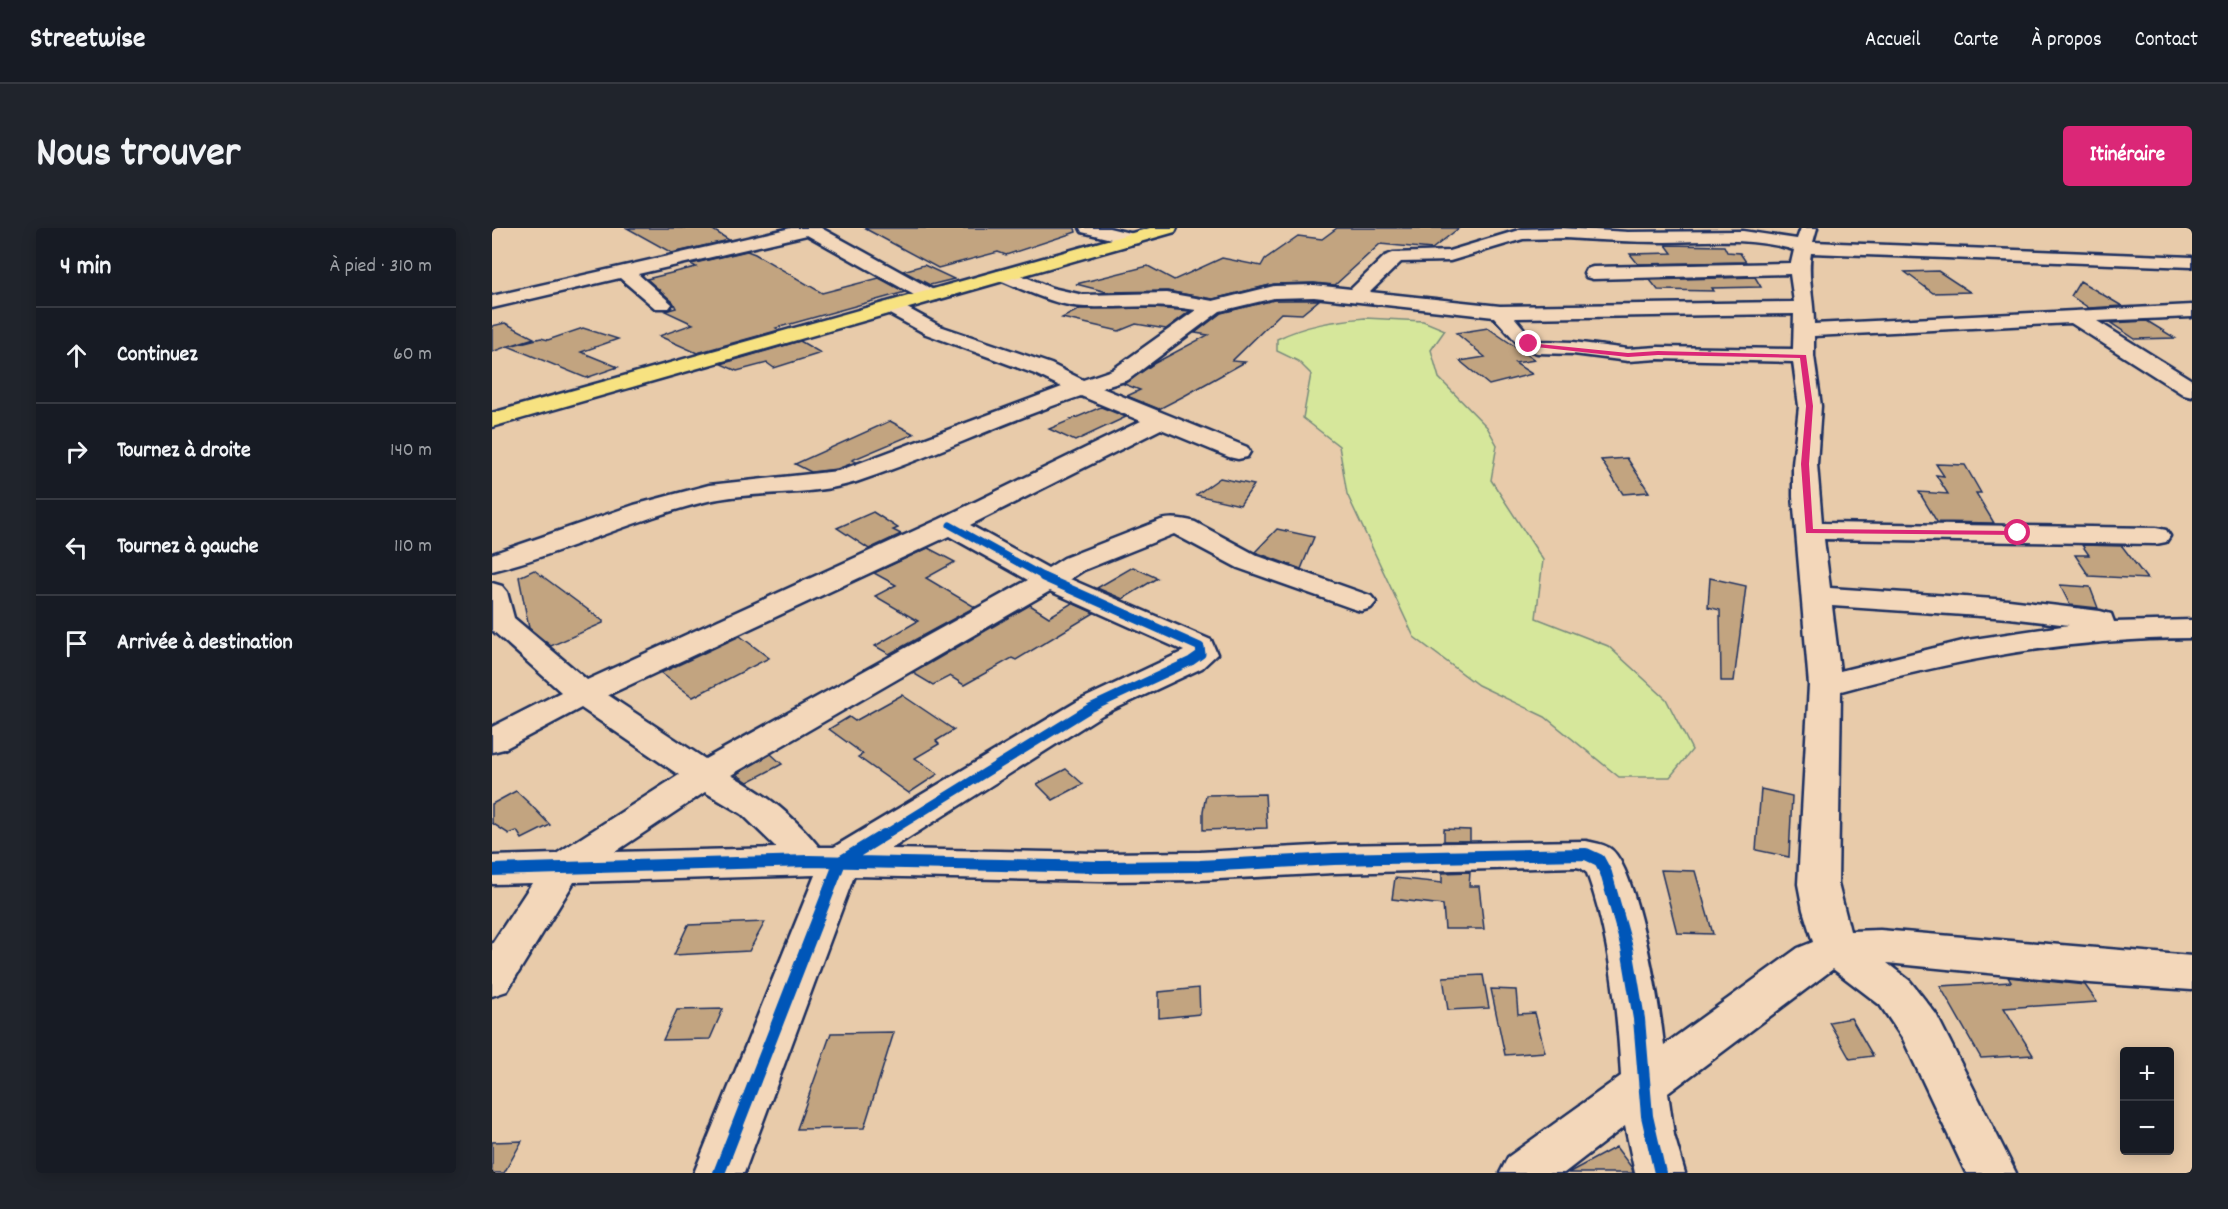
<!DOCTYPE html>
<html lang="fr">
<meta charset="utf-8">
<style>
:root{--surface:#171b24;--page:#20242c;--text:#f1f3f6;--muted:#9ea1a6;--line:#363941;--accent:#db2777}
body{margin:0;font-family:Dekko,sans-serif;background:var(--page);color:var(--text)}
.controls{position:absolute;right:18px;bottom:18px;display:grid;overflow:hidden;border-radius:6px;box-shadow:0 3px 15px #0003}
.controls button{width:54px;height:54px;display:grid;place-items:center;padding:0;border:0;border-bottom:2px solid var(--line);background:var(--surface);color:var(--text);font:30px sans-serif}
.stop{position:absolute;width:18px;height:18px;margin:-14px;border:4px solid #db2777;border-radius:50%;background:#fff}
.stop.end{background:#db2777;border-color:#fff;box-shadow:0 2px 6px #0008}
.list{margin:0;padding:0;list-style:none}
h2{display:flex;justify-content:space-between;align-items:center;height:78px;margin:0;padding:0 24px;font-size:26px}
h2 small{font-size:20px;font-weight:400;color:var(--muted)}
.list li{display:grid;grid-template-columns:39px 1fr auto;gap:18px;align-items:center;box-sizing:border-box;height:96px;padding:0 24px;border-top:2px solid var(--line)}
.list b{display:block;font-size:22px;white-space:nowrap}
.list em{font-size:20px;font-style:normal;color:var(--muted)}
.icon{flex:none;width:33px;height:33px;fill:none;stroke:currentColor;stroke-width:2;stroke-linecap:round;stroke-linejoin:round}
.map{position:relative;flex:none;width:1700px;height:945px;overflow:hidden;border-radius:6px}
header{display:flex;align-items:center;gap:36px;box-sizing:border-box;height:84px;padding:0 30px;background:var(--surface);border-bottom:2px solid var(--line)}
header strong{font-size:28px}
nav{display:flex;gap:33px;margin-inline-start:auto;font-size:21px}
.intro{display:flex;align-items:center;justify-content:space-between;box-sizing:border-box;height:144px;padding:0 36px}
h1{margin:0;font-size:42px}
.button{padding:15px 27px;border-radius:6px;background:var(--accent);color:#fff;font-size:21px;font-weight:700}
main{display:flex;gap:36px;padding:0 36px}
aside{flex:1;background:var(--surface);border-radius:6px;box-shadow:0 3px 15px #0003}
.map>svg:first-child{display:block}
</style>
<header>
<strong>Streetwise</strong>
<nav><a>Accueil</a><a>Carte</a><a>À propos</a><a>Contact</a></nav>
</header>
<div class="intro"><h1>Nous trouver</h1><a class="button">Itinéraire</a></div>
<main>
<aside>
<h2>4 min<small>À pied · 310 m</small></h2>
<ul class="list">
<li><svg class="icon" aria-label="ahead" viewBox="0 0 24 24"><path d="M12 20V5M6 11l6-6 6 6"/></svg><div><b>Continuez</b></div><em>60 m</em></li>
<li><svg class="icon" aria-label="right" viewBox="0 0 24 24"><path d="M7 20v-9h11M14 6l5 5-5 5"/></svg><div><b>Tournez à droite</b></div><em>140 m</em></li>
<li><svg class="icon" aria-label="left" viewBox="0 0 24 24"><path d="M17 20v-9H6M10 6l-5 5 5 5"/></svg><div><b>Tournez à gauche</b></div><em>110 m</em></li>
<li><svg class="icon" aria-label="arrive" viewBox="0 0 24 24"><path d="M6 21V4h12l-3 4 3 4H6"/></svg><div><b>Arrivée à destination</b></div></li>
</ul>
</aside>
<div class="map">
<svg width="1700" height="945" viewBox="0 0 1700 945">
<rect width="100%" height="100%" fill="#e8cbaa"/>
<filter id="ink" filterUnits="userSpaceOnUse"><feTurbulence type="fractalNoise" baseFrequency=".0167" numOctaves="2"/><feDisplacementMap in="SourceGraphic" scale="12" xChannelSelector="R" yChannelSelector="G"/><feConvolveMatrix kernelMatrix="1 2 1 2 8 2 1 2 1" color-interpolation-filters="sRGB"/></filter>
<g filter="url(#ink)">
<!-- green -->
<path fill="#d6e79b" stroke="#788b7c" stroke-width="1.5" d="M873,90l58,3 22,9 -14,20 8,28 48,49 10,18 -6,35 52,80 -7,58 72,28 58,53 26,51 -22,27h-51l-74,-60 -67,-32 -64,-48 -67,-143 -8,-48 -36,-28 8,-44 -13,-13 -21,-10v-12c29,-14 56,-18 88,-21z"/>
<!-- building -->
<path fill="#c2a480" stroke="#1b2f5e" stroke-width="1.5" d="M135,0h83l19,12 -57,13z
M372,0h211l1,4 -70,23 -8,-3 -60,16z
M845,0h122l-27,21 -52,-5 -45,41 -21,-2 -40,1 -61,15 -46,-8 -60,1 -31,-8 72,-18 26,14 48,-22 39,8 4,-7 33,-23 24,3z
M1174,17l58,1 3,6 13,1 6,9 -108,2 -8,-10 42,-1z
M255,23l8,3 67,39 57,-15 26,14 -129,36 3,2 -82,23 -38,-17 34,-12 -28,-13 11,-3 -3,-6 -26,-23 49,-12 -5,-3z
M432,37l30,14 -24,6 -27,-14z
M1446,43l32,21 -37,1 -28,-21z
M1263,49l6,10 -49,1 2,3 -56,-1 -8,-10z
M1588,53l42,25 -33,2 -18,-12z
M782,72h45l-17,14 -21,-1 -49,48 13,1 -61,34 -25,13 -32,-13 13,-6 -16,-6 31,-21 53,-28 -13,-2 26,-20z
M662,80l36,3 -24,18 -30,-5 -17,7 -57,-13 18,-9z
M1655,93l28,17 -40,1 -24,-16z
M13,95l29,15 -25,8 32,-8 7,2 35,-12 35,11 -37,13 37,15 -32,11 -78,-32 -16,6v-26z
M996,100l47,32 -20,3 17,11 -43,11 -29,-24 25,-4 -29,-24z
M308,113l21,12 -47,15 -7,-5 -30,8 -16,-7z
M609,179l25,10 -51,24 -26,-12z
M398,193l24,13 -62,26 4,2 -19,7 -26,3 -16,-8z
M1135,230l22,34 -26,2 -22,-34z
M1444,236l29,1 16,28h-5l18,30 -57,-1 -18,-30 29,2 -12,-19 8,1z
M728,250l34,7 -14,20 -44,-10z
M381,284l25,16 -5,2 8,4 -32,15 -32,-21z
M785,301l37,8 -13,32 -46,-17z
M1590,317l40,1 25,33 -58,-3 -14,-21h14z
M436,320l27,14 -29,16 49,29 -86,47 -14,-8 43,-25 -43,-25 21,-11 -22,-12z
M641,339l24,11 -34,21 -26,-11z
M42,342l69,51v2l-52,23 -22,-18 -10,-51z
M1218,350l36,8 -12,95h-13l-1,-71 -12,-3z
M1568,357l30,2 8,21 -28,-3z
M580,375l22,10 -78,47 -4,-2 -48,27 -14,-9 -17,9 -20,-12 117,-68 19,12z
M248,408l29,22 -76,39 -32,-24z
M410,467l52,35 -18,11 3,3 -24,14 23,16 -29,19 -51,-36 5,-3 -34,-25 20,-12 6,4z
M279,526l11,10 -34,18 -12,-8z
M574,541l17,15 -30,16 -16,-16z
M1269,561l31,7 -3,61 -33,-7z
M24,563l14,13 20,21 -28,14 -5,-8 -8,3 -17,-11v-19z
M773,566l2,34 -64,2v-19l3,-16z
M952,601l26,1v11h-26z
M1169,642l34,1 18,63 -36,-1z
M978,644l-1,14h10l5,43h-39l-2,-24 -51,-6 3,-21 47,5v-10z
M273,694l-16,29 -75,4 14,-30z
M991,747l6,33 -41,2 -5,-33z
M1516,749l77,8 12,17 -93,6 29,47 -52,3 -41,-72 71,-4z
M707,760l1,26 -41,4v-26z
M999,761l25,1 2,24 17,-1 10,39 -40,3z
M231,781l-13,30 -47,1 14,-30z
M1359,790l22,38 -23,3 -21,-37z
M402,804l-30,96 -67,1 34,-96z
M30,913l-18,32h-12v-31z
M1124,919l16,21 1,5h-65z"/>
<g fill="none" stroke-linecap="round" stroke-linejoin="round">
<!-- minor casing -->
<g stroke="#1b2f5e" stroke-width="5">
<path id="minor" d="M299,0h30l116,64 3,4 -3,4h-14l-116,-65 -169,39 34,30 -3,4h-14l-35,-30 -128,30v-12z
M588,0h29l29,7 3,4 -3,4 -6,1 -50,-12z
M1068,0l68,4 115,-1 54,8 4,-11h16l-4,14 379,15v10l-381,-14c-4,24 3,46 3,71l378,-19v12l-95,4 95,59v17l-8,-2 -113,-72 -257,13v20l7,50 -4,58 5,59 334,5 10,2 4,6 -4,6 -10,2 -332,-5 6,49 179,12 91,11 11,3 3,8 78,-2v18c-124,1 -231,20 -351,53l-3,193 12,47 30,-1 312,26v34l-102,-7 -203,-20 23,18 26,33 80,159h-50l-63,-134 -23,-34 -47,-36 -165,124 6,42 11,38h-50l-10,-47 -61,47h-64l8,-16 113,-81c-4,-68 -11,-139 -34,-203l-6,-5 -5,-1 -242,6 -134,7 -99,1 -247,-5 -110,297h-50l121,-298 -241,7 -67,109 -15,5v-52l40,-61 -40,1v-28l64,-2 123,-79 -98,-67 -77,41 -12,3v-25l69,-35 -69,-62v-47l10,3 5,6 7,26 73,62 353,-161 201,-98 -60,-25c-76,25 -148,61 -225,86 -48,15 -100,8 -148,19 -74,18 -143,52 -216,70v-17l142,-49 75,-20 129,-14 224,-84 -27,-13 -109,-40 -42,-23 -3,-4 3,-4h14l42,23 111,38 32,16 29,-10 84,-60c-38,-7 -72,-2 -111,-3 -29,-1 -60,-17 -88,-28l-2,-4 2,-4h14l41,17 31,7 84,-2 46,8 61,-15 40,-1 37,4 34,-33 8,-3 56,-2 73,-22zM1074,10c33,2 65,4 98,4 43,-1 88,-5 130,8l-3,13 -198,4 -7,2 -2,4 2,4 7,2 197,-5 4,28 -294,4 -130,-14 31,-30 49,-1 73,-22zM822,69l180,20 28,31 15,5 36,1 55,7 30,-2 135,3 6,44 -6,58v32l16,189 -11,199 5,26 10,32 -15,6 -134,97c-4,-38 -26,-172 -52,-195 -7,-6 -17,-7 -26,-9l-252,4 -134,7 -99,1 -210,-4 211,-134 100,-47 15,-14 -6,-14 -141,-61 14,-9 90,-36 64,34 113,40 10,3 10,-3 5,-6 -5,-6 -113,-40 -63,-34c-12,-3 -22,-5 -34,-2l-97,38 -16,10 -78,-43 191,-96 68,28 9,2 9,-2 3,-5 -3,-5 -145,-59 26,-8 92,-69 54,-13zM1302,86l-1,35 -135,-2 -30,2 -55,-7 -33,-1 -15,-11 -10,-12zM457,308l79,44 -323,179 -97,-64zM558,363l134,60 -106,50 -244,146h-15c-27,-33 -51,-51 -88,-72zM1340,378l177,12 60,7 -102,15 -127,31zM213,564l37,22 35,34 -162,4z"/>
</g>
<!-- highway casing -->
<g stroke="#1b2f5e" stroke-width="5">
<path id="highway" d="M658,0h27l-2,4 -683,195v-14z"/>
</g>
<!-- minor -->
<use href="#minor" fill="#f3d7ba" fill-rule="evenodd"/>
<!-- highway -->
<use href="#highway" fill="#f7e281" fill-rule="evenodd"/>
<!-- cycleway-far2 casing -->
<g stroke="#f3d7ba" stroke-width="10">
<path id="cycleway-far2" d="M458,297l96,53"/>
</g>
<!-- cycleway-far1 casing -->
<g stroke="#f3d7ba" stroke-width="13">
<path id="cycleway-far1" d="M389,609l209,-129 101,-47 10,-7 -1,-7 -157,-70"/>
</g>
<!-- cycleway casing -->
<g stroke="#f3d7ba" stroke-width="16">
<path id="cycleway" d="M0,642l317,-9 292,6 99,-1 134,-7 252,-5 13,6 7,13 21,75 12,71 8,97 13,57
M227,945l121,-311 44,-27"/>
</g>
<!-- cycleway-far2 -->
<use href="#cycleway-far2" stroke="#0057b8" stroke-width="7"/>
<!-- cycleway-far1 -->
<use href="#cycleway-far1" stroke="#0057b8" stroke-width="9"/>
<!-- cycleway -->
<use href="#cycleway" stroke="#0057b8" stroke-width="12"/>
</g>
</g>
<!-- route -->
<path fill="#db2777" d="M1037,115l99,10 30,-2 148,4 7,51 -4,58 4,65 205,2 4,2 -4,2 -212,-2 -5,-69 5,-58 -6,-48 -142,-3 -30,2 -101,-11z"/>
</svg>
<div class="controls">
<button>+</button>
<button>−</button>
</div>
<div class="stop" style="left:1526px;top:305px"></div>
<div class="stop end" style="left:1037px;top:116px"></div>
</div>
</main>
